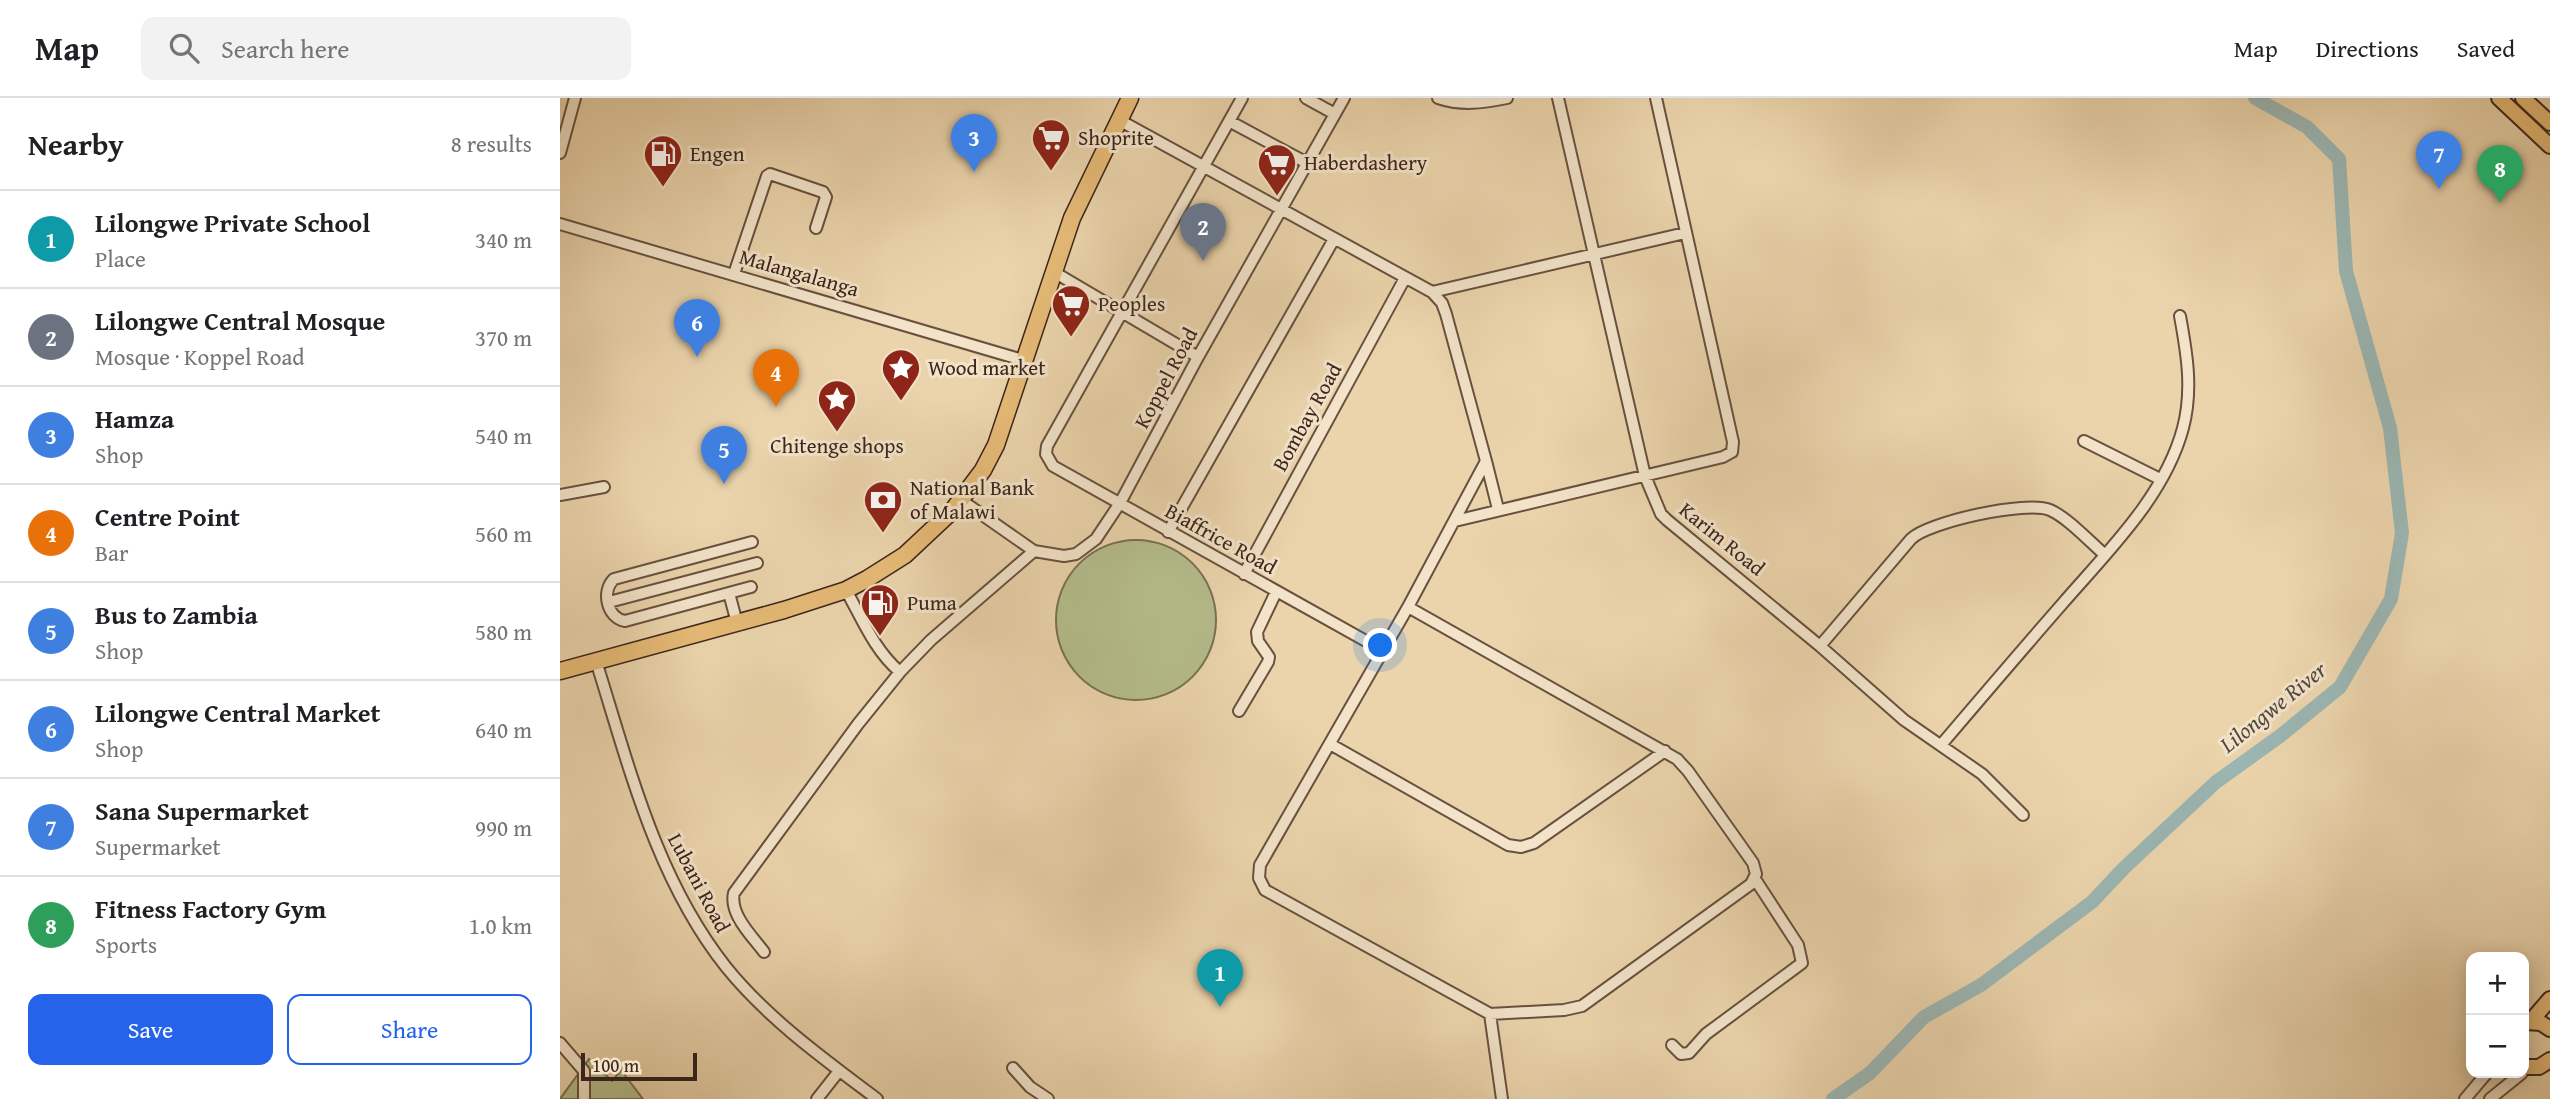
<!DOCTYPE html>
<meta charset="utf-8">
<style>
:root{--surface:#fff;--page:#f2f2f2;--text:#202124;--muted:#757577;--line:#e0e0e0;--accent:#2563eb}
body{margin:0;font-family:"Gentium Book Plus",serif;background:var(--page);color:var(--text)}
.controls{position:absolute;right:21px;bottom:21px;display:grid;overflow:hidden;border-radius:14px;box-shadow:0 4px 18px #0003}
.controls button{width:63px;height:63px;display:grid;place-items:center;padding:0;border:0;border-bottom:2px solid var(--line);background:var(--surface);color:var(--text);font:35px sans-serif}
.scale{position:absolute;left:21px;bottom:18px;width:116px;box-sizing:border-box;padding-left:7px;border:4px solid #3c251b;border-top:0;font-size:19px;line-height:24px;white-space:nowrap;color:#3c251b;-webkit-text-stroke:5px #f2e3c9;paint-order:stroke}
.you{position:absolute;left:821px;top:548px;width:24px;height:24px;margin:-18px;border:5px solid #fff;border-radius:50%;background:#1a73e8;box-shadow:0 0 0 10px #1a73e833}
.badge{display:grid;place-items:center;width:46px;height:46px;border-radius:50%;background:var(--accent);color:#fff;font-size:23px;font-weight:700}
.pin{position:absolute;translate:-50% -58px;filter:drop-shadow(0 2px 4px #0008)}
.pin::after{content:'';position:absolute;top:37px;width:24px;height:21px;background:inherit;clip-path:polygon(0 0,100% 0,50% 100%)}
.list{margin:0;padding:0;list-style:none}
h2{display:flex;justify-content:space-between;align-items:center;height:91px;margin:0;padding:0 28px;font-size:30px}
h2 small{font-size:23px;font-weight:400;color:var(--muted)}
.list li{display:grid;grid-template-columns:46px 1fr auto;gap:21px;align-items:center;box-sizing:border-box;height:98px;padding:0 28px;border-top:2px solid var(--line)}
.list b{display:block;font-size:26px;white-space:nowrap}
.list p{margin:0;font-size:23px;white-space:nowrap;color:var(--muted)}
.list em{font-size:23px;font-style:normal;color:var(--muted)}
.actions{display:flex;gap:14px;padding:21px 28px}
.actions a{flex:1;padding:16px 0;border:2px solid var(--accent);border-radius:14px;text-align:center;font-size:24px;color:var(--accent)}
.actions .main{background:var(--accent);color:#fff}
.icon{flex:none;width:38px;height:38px;fill:none;stroke:currentColor;stroke-width:2;stroke-linecap:round;stroke-linejoin:round}
.map{position:relative;flex:none;width:1990px;height:1001px;overflow:hidden}
header{display:flex;align-items:center;gap:42px;box-sizing:border-box;height:98px;padding:0 35px;background:var(--surface);border-bottom:2px solid var(--line)}
header strong{font-size:33px}
nav{display:flex;gap:38px;margin-inline-start:auto;font-size:24px}
.search{width:490px;height:63px;background:var(--page);display:flex;align-items:center;gap:18px;box-sizing:border-box;padding:0 24px;border-radius:14px;color:var(--muted);font-size:26px}
main{display:flex}
aside{flex:1;background:var(--surface)}
.map>svg:first-child{display:block}
</style>
<header>
<strong>Map</strong>
<div class="search"><svg class="icon" aria-label="search" viewBox="0 0 24 24"><circle cx="10" cy="10" r="6"/><path d="M15 15l6 6"/></svg>Search here</div>
<nav><a>Map</a><a>Directions</a><a>Saved</a></nav>
</header>
<main>
<aside>
<h2>Nearby<small>8 results</small></h2>
<ul class="list">
<li><span class="badge" style="background:#0f9aa8">1</span><div><b>Lilongwe Private School</b><p>Place</p></div><em>340 m</em></li>
<li><span class="badge" style="background:#6b7280">2</span><div><b>Lilongwe Central Mosque</b><p>Mosque · Koppel Road</p></div><em>370 m</em></li>
<li><span class="badge" style="background:#3f7fe0">3</span><div><b>Hamza</b><p>Shop</p></div><em>540 m</em></li>
<li><span class="badge" style="background:#e8710a">4</span><div><b>Centre Point</b><p>Bar</p></div><em>560 m</em></li>
<li><span class="badge" style="background:#3f7fe0">5</span><div><b>Bus to Zambia</b><p>Shop</p></div><em>580 m</em></li>
<li><span class="badge" style="background:#3f7fe0">6</span><div><b>Lilongwe Central Market</b><p>Shop</p></div><em>640 m</em></li>
<li><span class="badge" style="background:#3f7fe0">7</span><div><b>Sana Supermarket</b><p>Supermarket</p></div><em>990 m</em></li>
<li><span class="badge" style="background:#2e9e5b">8</span><div><b>Fitness Factory Gym</b><p>Sports</p></div><em>1.0 km</em></li>
</ul>
<div class="actions"><a class="main">Save</a><a>Share</a></div>
</aside>
<div class="map">
<svg width="1990" height="1001" viewBox="0 0 1990 1001">
<rect width="100%" height="100%" fill="#ebd4ac"/>
<filter id="stains"><feTurbulence type="fractalNoise" baseFrequency=".00286" numOctaves="4"/><feColorMatrix values="0 0 0 0 .2 0 0 0 0 .09 0 0 0 0 .02 0 0 0 .5 -.17"/></filter>
<radialGradient id="worn" r=".72"><stop offset=".6" stop-color="#630" stop-opacity="0"/><stop offset="1" stop-color="#630" stop-opacity=".3"/></radialGradient>
<!-- green -->
<path fill="#b5bd8c" stroke="#787154" stroke-width="2" d="M496 522a80 80 0 1 1 160 0a80 80 0 1 1-160 0Z
M29,961l23,22 9,-11 22,29h-83z"/>
<g fill="none" stroke-linecap="round" stroke-linejoin="round">
<!-- river -->
<path stroke="#9bb6b3" stroke-width="14" d="M1273,1001l37,-26 54,-56 57,-32 111,-83 32,-34 92,-86 64,-46 60,-49 51,-88 11,-66 -12,-105 -44,-157 -7,-112 -32,-32 -52,-29"/>
<!-- minor casing -->
<g stroke="#68513f" stroke-width="14">
<path id="minor" d="M682,0l-195,348 -1,8 7,12 329,184
M746,0l29,16
M878,0c24,8 44,5 69,0
M998,0l87,378 16,38 6,6 153,126 84,74 78,54 41,41
M559,22l313,172 10,11 4,11 40,147 -78,146 -148,258 -1,13 6,12 225,124 74,-4 18,-4 169,-122 5,-10 -3,-11 -65,-92 -11,-12 -269,-152
M669,23l78,42
M0,55l15,-55
M0,126l466,137
M494,174l144,85
M174,176l33,-98 3,-2 53,18 3,5 -10,31
M872,194l253,-59
M1524,343l76,38
M926,363l12,48
M0,397l44,-8
M401,402l73,51 30,5 12,-2 20,-15 24,-36 78,-146 146,-259
M895,423l268,-64 9,-5 1,-10 -77,-344
M608,434l166,-293
M684,476l161,-296
M191,489l-126,34c-18,-3 -24,-30 -11,-42l138,-37
M286,492c16,29 29,61 54,82
M169,495l8,30
M49,504l148,-39
M1260,548l91,-107c17,-17 116,-39 139,-29 18,8 39,31 55,45
M36,563c33,105 60,218 130,306 42,52 98,92 151,132
M679,613l29,-49 1,-5 -11,-16 -1,-9 19,-40
M770,646l178,101 13,2 13,-4 131,-92
M1381,647c40,-47 81,-95 122,-142 45,-52 102,-107 120,-175 10,-38 4,-74 -3,-112
M204,854c-12,-16 -35,-38 -30,-59l124,-169 42,-52 31,-32 103,-89
M930,916l12,85
M0,945l24,28v28
M1112,947l9,9 8,-1 17,-19 96,-71 -4,-18 -43,-66
M453,970l17,19 18,12
M257,1001l22,-28
M1905,1001l22,-26
M1930,1001l32,-26"/>
</g>
<!-- major casing -->
<g stroke="#3c251b" stroke-width="18">
<path id="major" d="M1939,0l51,48
M1963,0l27,25
M1971,923l19,-22
M1966,924l15,1 9,6
M1964,969h15l11,-7"/>
</g>
<!-- highway casing -->
<g stroke="#3c251b" stroke-width="19">
<path id="highway" d="M0,573l224,-61 62,-20 21,-11 38,-24 48,-45 30,-40 13,-25 76,-227 58,-120"/>
</g>
<!-- minor -->
<use href="#minor" stroke="#f2e3c9" stroke-width="10"/>
<!-- major -->
<use href="#major" stroke="#e6ba76" stroke-width="14"/>
<!-- highway -->
<use href="#highway" stroke="#e6ba76" stroke-width="16"/>
</g>
<!-- icons -->
<defs>
<g id="supermarket-pin" transform="scale(2.0125)"><path d="M0 17L-7.5 6A9.5 9.5 0 1 1 7.5 6Z" fill="#8f2418" stroke="#f2e3c9"/><path d="M-6-5.5h2.5l.6 2H6L4.5 2H-2.5L-4.4-4H-6ZM-1.5 3.2a1.3 1.3 0 1 0 .1 0ZM3 3.2a1.3 1.3 0 1 0 .1 0Z" fill="#fff"/></g>
<g id="fuel-pin" transform="scale(2.0125)"><path d="M0 17L-7.5 6A9.5 9.5 0 1 1 7.5 6Z" fill="#8f2418" stroke="#f2e3c9"/><path d="M-5.5-6h7V0h2V4h1.3V-2.5L3-4.5l.8-.8L6-3V5H2.5V1h-1V6h-7ZM-4.2-4.7v3.2H.2V-4.7Z" fill="#fff"/></g>
<g id="sight-pin" transform="scale(2.0125)"><path d="M0 17L-7.5 6A9.5 9.5 0 1 1 7.5 6Z" fill="#8f2418" stroke="#f2e3c9"/><path d="M0-6L1.8-2.2L6-1.7L2.9 1.2L3.7 5.4L0 3.3L-3.7 5.4L-2.9 1.2L-6-1.7L-1.8-2.2Z" fill="#fff"/></g>
<g id="bank-pin" transform="scale(2.0125)"><path d="M0 17L-7.5 6A9.5 9.5 0 1 1 7.5 6Z" fill="#8f2418" stroke="#f2e3c9"/><path d="M-6-4H6V4H-6ZM0-2.3a2.3 2.3 0 1 0 0 4.6a2.3 2.3 0 1 0 0-4.6Z" fill="#fff"/></g>
</defs>
<g fill-rule="evenodd">
<use href="#supermarket-pin" x="491" y="40"/>
<use href="#fuel-pin" x="103" y="56"/>
<use href="#supermarket-pin" x="717" y="65"/>
<use href="#supermarket-pin" x="511" y="206"/>
<use href="#sight-pin" x="341" y="270"/>
<use href="#sight-pin" x="277" y="301"/>
<use href="#bank-pin" x="323" y="402"/>
<use href="#fuel-pin" x="320" y="505"/>
</g>
<g text-anchor="middle" stroke-width="6" stroke-linejoin="round" paint-order="stroke">
<!-- poi labels -->
<g font-size="21" fill="#3c251b" stroke="#f2e3c9" text-anchor="start">
<text x="518" y="47">Shoprite</text>
<text x="130" y="63">Engen</text>
<text x="744" y="72">Haberdashery</text>
<text x="538" y="213">Peoples</text>
<text x="368" y="277">Wood market</text>
<text x="277" y="355" text-anchor="middle">Chitenge shops</text>
<text x="350" y="397">National Bank<tspan x="350" dy="24">of Malawi</tspan></text>
<text x="347" y="512">Puma</text>
</g>
<!-- street labels -->
<g font-size="21" fill="#3c251b" stroke="#f2e3c9">
<text transform="translate(239 175) rotate(16)" y="7">Malangalanga</text>
<text transform="translate(606 280) rotate(-62)" y="7">Koppel Road</text>
<text transform="translate(747 319) rotate(-61)" y="7">Bombay Road</text>
<text transform="translate(661 441) rotate(29)" y="7">Biaffrice Road</text>
<text transform="translate(1162 441) rotate(39)" y="7">Karim Road</text>
<text transform="translate(139 785) rotate(62)" y="7">Lubani Road</text>
</g>
<!-- water labels -->
<g font-size="23" font-style="italic" fill="#544941" stroke="#f2e3c9">
<text transform="translate(1713 609) rotate(-39)" y="8">Lilongwe River</text>
</g>
</g>
<rect width="100%" height="100%" filter="url(#stains)"/>
<rect width="100%" height="100%" fill="url(#worn)"/>
</svg>
<div class="controls">
<button>+</button>
<button>−</button>
</div>
<div class="scale">100 m</div>
<div class="you"></div>
<div class="pin badge" style="left:660px;top:909px;background:#0f9aa8">1</div>
<div class="pin badge" style="left:643px;top:163px;background:#6b7280">2</div>
<div class="pin badge" style="left:414px;top:74px;background:#3f7fe0">3</div>
<div class="pin badge" style="left:216px;top:309px;background:#e8710a">4</div>
<div class="pin badge" style="left:164px;top:386px;background:#3f7fe0">5</div>
<div class="pin badge" style="left:137px;top:259px;background:#3f7fe0">6</div>
<div class="pin badge" style="left:1879px;top:91px;background:#3f7fe0">7</div>
<div class="pin badge" style="left:1940px;top:105px;background:#2e9e5b">8</div>
</div>
</main>
